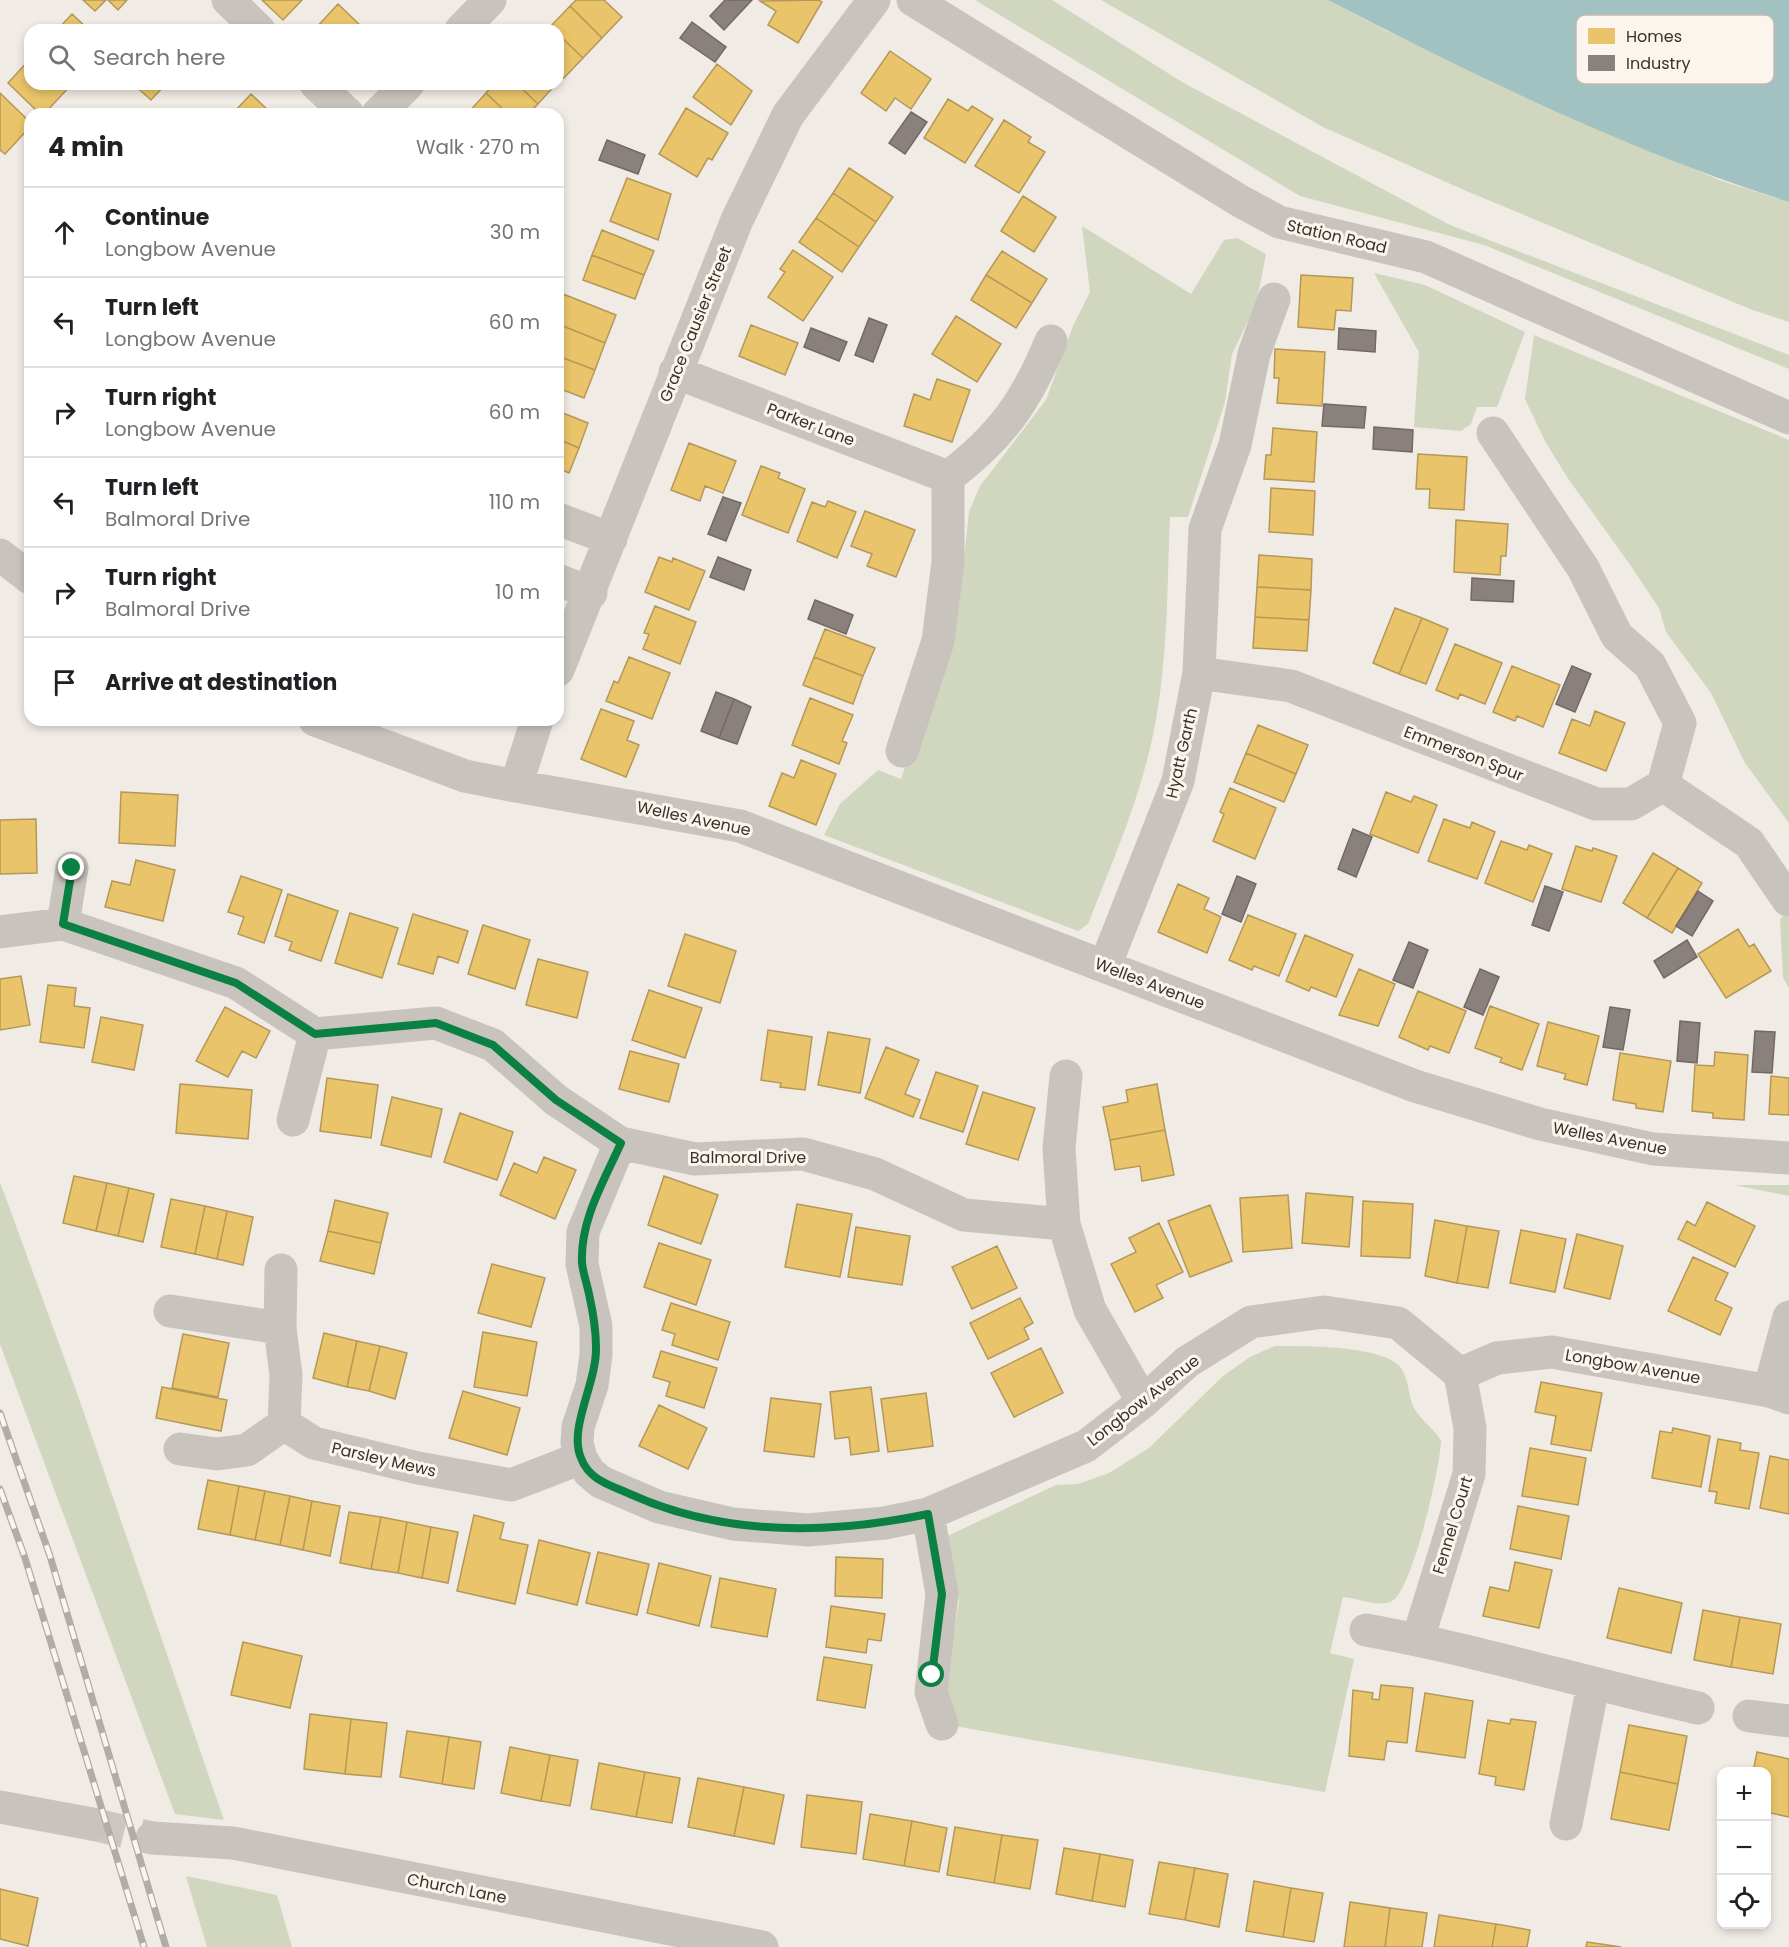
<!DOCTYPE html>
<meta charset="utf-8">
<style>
:root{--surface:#fff;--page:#f6f6f6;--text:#202124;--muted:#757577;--line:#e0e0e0}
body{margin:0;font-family:Poppins,sans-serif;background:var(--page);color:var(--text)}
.controls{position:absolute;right:18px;bottom:18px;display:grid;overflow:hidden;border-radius:12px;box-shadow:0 3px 9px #0003}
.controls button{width:54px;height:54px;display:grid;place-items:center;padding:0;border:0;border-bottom:2px solid var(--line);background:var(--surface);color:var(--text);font:30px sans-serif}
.stop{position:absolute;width:18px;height:18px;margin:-14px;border:4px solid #0b8043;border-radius:50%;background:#fff}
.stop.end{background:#0b8043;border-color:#fff;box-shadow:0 2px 6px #0008}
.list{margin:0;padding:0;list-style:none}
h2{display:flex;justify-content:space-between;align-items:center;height:78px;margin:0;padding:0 24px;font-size:26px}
h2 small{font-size:20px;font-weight:400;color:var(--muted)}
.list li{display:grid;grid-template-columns:39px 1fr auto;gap:18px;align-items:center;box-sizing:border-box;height:90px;padding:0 24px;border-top:2px solid var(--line)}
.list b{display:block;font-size:22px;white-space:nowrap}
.list p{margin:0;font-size:20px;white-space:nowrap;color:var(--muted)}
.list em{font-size:20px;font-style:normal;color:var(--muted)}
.icon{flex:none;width:33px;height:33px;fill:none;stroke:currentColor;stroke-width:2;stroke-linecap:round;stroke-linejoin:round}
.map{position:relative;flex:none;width:1789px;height:1947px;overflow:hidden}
.search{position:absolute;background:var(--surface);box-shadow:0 3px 9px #0003;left:24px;top:24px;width:540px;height:66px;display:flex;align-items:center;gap:15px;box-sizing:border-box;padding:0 21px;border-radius:18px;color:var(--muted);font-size:22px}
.panel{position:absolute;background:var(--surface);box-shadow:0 3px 9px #0003;left:24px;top:108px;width:540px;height:618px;border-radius:18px}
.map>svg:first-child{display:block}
</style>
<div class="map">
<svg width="1789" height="1947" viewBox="0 0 1789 1947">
<rect width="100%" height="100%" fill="#f0ebe5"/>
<!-- green -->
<path fill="#d1d6bf" d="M975,0h77l130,82 268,143 339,130v14l-305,-124 -184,-49z
M1101,0h227l61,32 330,148 70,22v120l-39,-13 -286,-119 -141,-63z
M1082,226l109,68 33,-54 13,-2 29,16 -10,51 -24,49 -7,48 -37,115h-18c-3,71 -2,144 -16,213 -13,67 -41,130 -66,194l-10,7 -254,-96 16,-31 38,-34 23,9 58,-175 10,-92 11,-26 66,-86 27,-74 17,-34z
M1374,273l51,12 100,47 -28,75h-20l-6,17 -10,7 -47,-4 5,-75z
M1534,335l255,105v383l-44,-60 -34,-70 -45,-61 -7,-24 -28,-42 -64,-89 -22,-36 -20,-42z
M1789,911v77l-6,-10 -3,-59z
M0,1182l77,211 147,427 -49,-6 -175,-470z
M1734,1185h55v11z
M1275,1346c28,0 109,-1 126,22 8,11 7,28 13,40 7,12 19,20 27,32 0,24 -29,152 -49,161 -14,7 -34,-3 -49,-4l-13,56 24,6 -29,133 -370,-66 -9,-41 13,-84 -16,-63 113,-53 22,-1 31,-11 40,-25 74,-72 27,-19z
M186,1876l91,19 15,52h-85z"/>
<!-- water -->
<path fill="#a1c2c1" d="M1328,0h461v202c-160,-51 -312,-125 -461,-202z"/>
<!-- homes -->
<path fill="#e9c46a" stroke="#b59857" stroke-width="1.5" d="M83,0h23l-11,11z
M108,0h19l-9,10z
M262,0h40l-19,20z
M576,0h28l18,17 -20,21 -32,-32z
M819,0l3,2 -24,41 -30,-18 8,-14 -16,-10z
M338,4l22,21 -4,5h-42z
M570,6l32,32 -19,20 -25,-24v-4l-8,-3z
M72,14l17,16h-32z
M558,34l25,24 -19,20 -6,-6z
M890,51l41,28 -20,30 -16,-11 -9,13 -25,-18z
M30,59v25h42l-28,30h-4l-32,-31z
M717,64l35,27 -21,34 -38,-28z
M133,84h33l-15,16z
M494,84h23l21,20 -10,10h-20l-22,-21z
M517,84h39l-18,20z
M0,93l30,29v5l-25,27 -5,-4z
M486,93l22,21h-41z
M251,94l21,20h-40z
M948,99l20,12 4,-5 21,13 -28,44 -41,-25z
M686,108l42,25 -16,27 -4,-2 -11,19 -38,-23z
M1004,120l27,17 -3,5 17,10 -26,41 -44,-27z
M849,168l44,29 -17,25 -43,-29z
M627,178l44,16 -13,46 -48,-19z
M833,193l43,29 -17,25 -43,-29z
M1023,196l33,21 -22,35 -33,-21z
M816,218l43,29 -17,25 -43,-30z
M602,230l52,21 -10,24 -52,-20z
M793,250l40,27 -30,44 -35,-24 17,-25 -5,-3z
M1002,251l45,28 -15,24 -46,-28z
M592,255l52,20 -9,24 -52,-19z
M986,275l46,28 -16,25 -45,-28z
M1301,275l52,3 -2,33 -15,-1 -2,20 -36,-3z
M563,294l53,21 -11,28 -47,-19v-18z
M956,316l45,28 -24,38 -45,-28z
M558,324l47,19 -10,27 -37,-14z
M751,325l47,18 -13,32 -46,-19z
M1275,349l50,3 -3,54 -45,-3 2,-25h-5z
M558,356l37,14 -11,28 -26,-10z
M937,379l33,11 -18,52 -48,-16 10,-32 16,6z
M558,411l30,12 -9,25 -21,-9z
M1273,428l44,4 -3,50 -50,-3 2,-24h5z
M558,439l21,9 -10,25 -11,-5z
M689,443l47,18 -13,32 -18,-7 -5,15 -29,-11z
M1418,454l49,3 -3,53 -35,-2 1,-19h-14z
M761,466l19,7 -2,5 27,11 -17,44 -46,-18z
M1271,488l44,3 -2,44 -44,-3z
M828,501l28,11 -19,46 -40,-17 15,-39 13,5z
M865,511l50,19 -19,47 -29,-11 5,-12 -21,-8z
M1456,520l52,4 -2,32h-5l-1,19 -46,-3z
M1259,555l53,4 -1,31 -54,-3z
M659,557l13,5 1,-4 32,13 -16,39 -44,-18z
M1257,587l54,3 -2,30 -54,-3z
M655,606l41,16 -16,42 -37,-15 6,-15 -5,-1z
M1395,608l27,10 -23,56 -26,-11z
M1255,617l54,3 -2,31 -54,-3z
M1422,618l26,11 -22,55 -27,-10z
M825,629l50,19 -12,28 -49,-19z
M1455,644l47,19 -17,41 -25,-10 -2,5 -22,-9z
M629,657l41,16 -18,46 -46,-18 8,-20 4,2z
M814,657l49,19 -10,28 -50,-19z
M1512,666l48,19 -17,42 -26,-11 -2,5 -22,-9z
M810,698l43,17 -11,26 5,2 -8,21 -47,-19z
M601,709l33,12 -7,19 12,5 -13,32 -45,-18z
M1595,711l30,12 -19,48 -47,-18 13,-34 18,7z
M1258,725l50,20 -12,29 -50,-21z
M1246,753l50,21 -12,28 -50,-20z
M801,760l35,14 -20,51 -47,-19 13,-33 12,5z
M1230,788l46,20 -21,51 -42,-18 11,-27 -4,-2z
M121,792l57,3 -3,51 -56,-3z
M1386,792l25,10 3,-6 23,9 -19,48 -48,-19z
M36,819l1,54 -37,1v-54z
M1444,819l26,9 2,-6 23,10 -18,47 -49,-18z
M1501,841l26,9 2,-5 23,9 -19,48 -48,-19z
M1576,846l16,5 1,-3 24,8 -16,46 -39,-13z
M1653,853l25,15 -31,50 -24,-15z
M136,860l39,10 -12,51 -58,-14 7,-26 18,4z
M1678,868l24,15 -30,50 -25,-15z
M241,876l41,14 -18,53 -26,-9 6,-17 -16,-5z
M1178,884l31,14 -5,11 17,8 -14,36 -49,-21z
M288,894l50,17 -17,50 -32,-11 3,-8 -17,-6z
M350,913l48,15 -16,50 -47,-15z
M413,914l55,17 -10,32 -20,-7 -5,18 -35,-10z
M1248,915l48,19 -17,42 -25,-10 -2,4 -23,-10z
M483,925l47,15 -15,49 -47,-15z
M1738,929l11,18 5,-3 17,27 -45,27 -28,-44z
M685,934l51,17 -16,52 -52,-17z
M1305,935l48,20 -17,42 -25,-10 -2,4 -23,-10z
M538,959l50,13 -11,46 -51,-13z
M1359,969l36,15 -17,42 -39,-11z
M21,976l9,49 -30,5v-51z
M48,985l28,3 -2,18 16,2 -6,40 -44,-6z
M649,990l53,18 -17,50 -53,-18z
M1418,991l48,20 -17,42 -19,-7 -2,4 -29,-13z
M1490,1006l49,18 -17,46 -22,-8 2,-4 -27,-10z
M225,1007l45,24 -14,27 -14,-7 -14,26 -32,-16z
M101,1017l42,8 -9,45 -42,-8z
M1548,1022l51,14 -12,49 -23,-6 2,-5 -29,-8z
M768,1030l44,7 -7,53 -25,-3 1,-4 -20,-3z
M828,1032l42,7 -10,54 -42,-8z
M886,1047l33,13 -14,34 15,6 -7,17 -48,-19z
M630,1051l49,13 -10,38 -50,-13z
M1715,1052l33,3 -4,65 -31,-2v-5l-21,-2 3,-46 19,1z
M1620,1053l51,8 -8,51 -27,-4v-4l-23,-4z
M936,1072l42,14 -15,46 -43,-14z
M1771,1076l18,2v37l-20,-1z
M327,1078l51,7 -7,53 -51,-7z
M180,1084l72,6 -4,49 -72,-6z
M1157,1084l8,46 -55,10 -7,-33 25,-5 -2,-12z
M983,1092l52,16 -17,52 -52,-16z
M392,1097l50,12 -11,48 -50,-12z
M460,1113l53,19 -16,48 -53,-18z
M1165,1130l9,45 -32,6 -2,-15 -25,4 -5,-30z
M544,1157l32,13 -21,49 -55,-24 14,-32 23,10z
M74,1176l33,7 -11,48 -33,-8z
M664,1176l54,19 -17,49 -53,-19z
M107,1183l22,5 -11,48 -22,-5z
M129,1188l25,6 -11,48 -25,-6z
M1306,1193l47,4 -4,50 -47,-4z
M1288,1195l4,53 -49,4 -3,-54z
M171,1199l34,7 -10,48 -34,-7z
M335,1200l53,13 -7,30 -53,-12z
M1363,1201l50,3 -3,54 -49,-2z
M1707,1202l48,24 -20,41 -57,-28 9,-18 8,5z
M797,1204l55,10 -12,63 -55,-10z
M1210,1205l22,56 -42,16 -22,-56z
M205,1206l22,5 -10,48 -22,-5z
M227,1211l26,6 -10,48 -26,-6z
M1435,1220l32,6 -10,57 -32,-7z
M1159,1223l24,49 -27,13 7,13 -28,14 -24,-48 25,-12 -7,-14z
M1467,1226l32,5 -11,57 -31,-5z
M856,1227l54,9 -8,49 -54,-8z
M1521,1230l45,9 -11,53 -45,-9z
M328,1231l53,12 -7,31 -54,-13z
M1577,1234l46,12 -13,53 -46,-11z
M659,1243l52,17 -15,45 -52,-18z
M997,1246l20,42 -45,21 -20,-42z
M1693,1257l35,16 -13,27 17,8 -12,27 -52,-24z
M492,1264l53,14 -14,49 -53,-14z
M1020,1298l13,25 -9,5 5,11 -41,20 -18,-36z
M671,1303l59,19 -12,38 -46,-15 3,-11 -13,-4z
M483,1332l54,10 -10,54 -53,-9z
M324,1333l33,8 -10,46 -34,-9z
M183,1334l46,9 -11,54 -46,-9z
M357,1341l23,5 -11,45 -22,-4z
M380,1346l27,7 -12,46 -26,-8z
M1041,1348l22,45 -49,24 -23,-44z
M661,1351l56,17 -13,40 -38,-12 4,-14 -17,-5z
M1541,1382l61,11 -11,58 -40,-7 5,-28 -21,-4z
M162,1387l65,13 -6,31 -65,-13z
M871,1387l8,64 -28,4 -2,-18 -14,2 -5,-47z
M463,1391l57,17 -13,47 -58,-17z
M926,1393l7,53 -45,6 -7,-53z
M771,1398l50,6 -7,53 -50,-6z
M659,1405l48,23 -19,41 -49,-23z
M1673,1428l37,8 -9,51 -49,-9 8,-47 12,2z
M1718,1439l23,4 -1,7 19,3 -10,56 -34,-6 2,-11 -8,-1z
M1530,1448l56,10 -8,47 -56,-9z
M1770,1456l19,4v54l-29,-6z
M208,1480l31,6 -9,49 -32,-6z
M239,1486l26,5 -10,49 -25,-5z
M265,1491l25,5 -10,49 -25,-5z
M290,1496l22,5 -9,49 -23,-5z
M312,1501l28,5 -10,50 -27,-6z
M1518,1506l51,10 -8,43 -51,-10z
M349,1512l32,5 -10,52 -31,-6z
M474,1515l30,8 -4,16 28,6 -13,59 -58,-13z
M381,1517l26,5 -9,51 -27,-4z
M407,1522l24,5 -9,51 -24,-5z
M431,1527l27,5 -10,51 -26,-5z
M539,1540l51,13 -13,52 -50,-12z
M598,1552l51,12 -12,51 -51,-12z
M836,1557l47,2 -1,39 -47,-2z
M1515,1562l37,8 -13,58 -56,-12 7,-29 19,4z
M659,1563l52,13 -12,50 -52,-13z
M720,1578l56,11 -9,48 -56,-10z
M1619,1588l63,15 -11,50 -64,-15z
M831,1606l54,8 -4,27 -13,-2 -2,14 -40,-6z
M1703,1610l37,7 -9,50 -37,-7z
M1740,1617l41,7 -8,50 -42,-7z
M243,1642l59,14 -12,52 -59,-13z
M824,1657l48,8 -7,43 -48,-8z
M1381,1685l32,3 -6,55 -20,-2 -3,19 -35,-4 4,-66 20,3 -1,6 7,1z
M1425,1693l48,8 -8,57 -49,-7z
M310,1714l41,5 -6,55 -41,-5z
M351,1719l36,4 -6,54 -36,-3z
M1511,1719l25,3 -12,68 -29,-5 1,-8 -17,-3 9,-54 22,4z
M1629,1725l58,11 -9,48 -58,-12z
M407,1731l42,6 -7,47 -42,-7z
M449,1737l32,5 -7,47 -32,-5z
M510,1747l40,8 -9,46 -40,-8z
M1757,1752l32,7v58l-23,-5v-40h-13z
M550,1755l28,5 -8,46 -29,-5z
M599,1763l46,9 -9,45 -45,-8z
M645,1772l35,6 -8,45 -36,-6z
M1620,1772l58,12 -9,46 -58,-11z
M698,1778l46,9 -10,49 -46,-9z
M744,1787l40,8 -10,49 -40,-8z
M807,1795l55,7 -6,52 -55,-7z
M870,1814l42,7 -8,45 -41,-7z
M912,1821l35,7 -8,44 -35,-6z
M955,1827l47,8 -8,48 -47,-8z
M1002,1835l36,5 -8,49 -36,-6z
M1064,1848l36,6 -8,47 -36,-7z
M1100,1854l33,6 -8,47 -33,-6z
M1159,1862l36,6 -10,52 -36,-6z
M1195,1868l33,6 -9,53 -34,-7z
M1254,1881l37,7 -8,49 -37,-6z
M1291,1888l32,5 -9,49 -31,-5z
M0,1889l38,9 -10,48 -28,-7z
M1350,1902l40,6 -5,39h-41z
M1390,1908l37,5 -5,34h-37z
M1439,1915l57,9 -4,23h-58z
M1496,1924l34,6 -3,17h-35z
M1587,1942l34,5h-35z"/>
<!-- industry -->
<path fill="#8a817c" stroke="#726964" stroke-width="1.5" d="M725,0h27l-28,30 -14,-14z
M692,22l34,25 -11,15 -35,-24z
M911,112l16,10 -22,32 -16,-11z
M607,140l38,15 -7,19 -39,-14z
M869,318l18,7 -14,37 -18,-7z
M811,328l36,14 -8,19 -35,-14z
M1339,328l37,3 -1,21 -37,-3z
M1324,404l42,3 -2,21 -42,-2z
M1374,427l39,3 -1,22 -39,-3z
M723,497l18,6 -15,38 -18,-7z
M718,557l33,13 -7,20 -34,-13z
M1472,578l42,3 -1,21 -42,-2z
M815,600l38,15 -7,19 -38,-15z
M1572,666l19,8 -16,38 -19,-8z
M716,692l18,7 -15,39 -18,-7z
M734,699l17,8 -14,37 -18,-6z
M1353,829l19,8 -16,40 -18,-8z
M1237,876l19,8 -15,38 -19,-8z
M1545,886l18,6 -14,39 -17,-6z
M1698,891l15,10 -21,35 -16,-10z
M1687,940l10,17 -33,21 -10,-17z
M1409,942l19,8 -15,38 -20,-8z
M1480,969l19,8 -16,38 -19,-8z
M1610,1007l20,3 -7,40 -20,-3z
M1680,1021l20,2 -3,40 -20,-2z
M1755,1031l20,1 -3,41 -20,-1z"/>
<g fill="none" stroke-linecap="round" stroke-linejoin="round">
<!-- minor-tunnel -->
<path stroke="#ccc6c0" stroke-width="33" stroke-dasharray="33 16" stroke-linecap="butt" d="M92,1824l60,14"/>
<!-- minor -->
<path stroke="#c9c3be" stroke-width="33" d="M228,0l31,30
M913,0l327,201 39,21 147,35 363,161
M461,30l29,-30
M316,84l32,30
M378,114l30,-30
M675,372l273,105
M558,519l53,20
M0,555l30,23
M558,580l33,13
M558,670l179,-450 51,-105 86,-115
M1199,673l92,13 305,118h35l32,-19 17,-62 -30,-58 -33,-29 -34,-68 -90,-135
M315,720l150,56 51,10
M537,720l-21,66 224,40 675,260 125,38 113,25 136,9
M902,751l36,-110 10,-79v-85c53,-40 78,-75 103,-136
M1663,785l86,58 39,57
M63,924l9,-56
M0,932l63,-8 173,59 79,51 121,-11 57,22 63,55 64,43 75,16 108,-5 72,20 89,41 100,9
M1105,966l73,-185 21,-108 6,-144 30,-84 19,-91 20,-55
M1066,1076l-7,72 5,76 26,86 53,92
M293,1120l22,-86
M620,1143l-37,89 -1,32 14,62v29l-4,30 -14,42 -1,16 4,15 8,14 12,10 58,25 74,17 75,6 77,-7 43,-9 158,-68 57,-44 44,-40 64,-40 73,-10 74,11 62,51
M170,1311l110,17 6,47 -2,49 30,19 104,25 93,17 70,-27
M280,1328l1,-58
M1460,1374l37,-16 55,-6 217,39 20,7
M1769,1391l20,-74
M180,1449l37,5 30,-4 37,-26
M928,1514l14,80 -11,98 11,32
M1366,1630c112,20 221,54 332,78
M1418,1639l51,-165 1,-46 -10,-54
M1749,1716l40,5
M0,1807l92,17
M1566,1824l27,-139
M152,1838l81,5 529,104"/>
<!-- rail casing -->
<g stroke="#b1aca8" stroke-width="7">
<path id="rail" d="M0,1413l50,143 116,391
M0,1489l25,69 119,389"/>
</g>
<!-- rail -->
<use href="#rail" stroke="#fbf5ee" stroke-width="4.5" stroke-dasharray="14" stroke-linecap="butt"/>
</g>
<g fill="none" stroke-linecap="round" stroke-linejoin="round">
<!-- route -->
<path stroke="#0b8043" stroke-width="8" d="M72,868l-9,56 173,59 79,51 121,-11 57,22 63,55 65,43c-17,38 -41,77 -39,120 1,10 5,21 7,31 4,18 7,35 7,53 1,36 -28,81 -15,111 8,22 29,27 49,36 95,43 198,41 298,20l14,80 -10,81"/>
</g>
<g text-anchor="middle" stroke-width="6" stroke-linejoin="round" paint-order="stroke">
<!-- street labels -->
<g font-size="16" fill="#3b302b" stroke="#fbf5ee">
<text transform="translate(1337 236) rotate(13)" y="6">Station Road</text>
<text transform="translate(695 324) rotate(-68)" y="6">Grace Causier Street</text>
<text transform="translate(811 424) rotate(21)" y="6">Parker Lane</text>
<text transform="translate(1181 753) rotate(-77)" y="6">Hyatt Garth</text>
<text transform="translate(1464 753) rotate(21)" y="6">Emmerson Spur</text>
<text transform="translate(694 818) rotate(12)" y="6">Welles Avenue</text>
<text transform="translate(1150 983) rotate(21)" y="6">Welles Avenue</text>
<text transform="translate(1610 1138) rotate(11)" y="6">Welles Avenue</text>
<text x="748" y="1163">Balmoral Drive</text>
<text transform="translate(1633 1366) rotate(10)" y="6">Longbow Avenue</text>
<text transform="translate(1143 1400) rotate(-38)" y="6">Longbow Avenue</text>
<text transform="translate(384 1459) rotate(13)" y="6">Parsley Mews</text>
<text transform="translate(1452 1525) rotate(-73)" y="6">Fennel Court</text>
<text transform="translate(457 1888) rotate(11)" y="6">Church Lane</text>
</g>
</g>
<!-- legend -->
<rect x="1576" y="15" width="198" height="69" rx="9" fill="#fbf5ee" stroke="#c1bab4" stroke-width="1.5"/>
<rect x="1588" y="28" width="27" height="16" fill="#e9c46a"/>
<rect x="1588" y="55" width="27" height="16" fill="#8a817c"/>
<g font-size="16" fill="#3b302b">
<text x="1626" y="42">Homes</text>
<text x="1626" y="69">Industry</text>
</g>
</svg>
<div class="controls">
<button>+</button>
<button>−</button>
<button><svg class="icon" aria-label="locate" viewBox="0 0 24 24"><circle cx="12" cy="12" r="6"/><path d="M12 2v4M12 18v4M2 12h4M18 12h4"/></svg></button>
</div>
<div class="stop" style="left:932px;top:1675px"></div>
<div class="stop end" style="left:72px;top:868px"></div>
<div class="search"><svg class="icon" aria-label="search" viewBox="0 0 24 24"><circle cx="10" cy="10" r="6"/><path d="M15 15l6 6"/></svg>Search here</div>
<section class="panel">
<h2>4 min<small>Walk · 270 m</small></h2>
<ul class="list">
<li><svg class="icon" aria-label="ahead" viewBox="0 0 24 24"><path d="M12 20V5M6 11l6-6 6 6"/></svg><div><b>Continue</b><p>Longbow Avenue</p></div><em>30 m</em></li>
<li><svg class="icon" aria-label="left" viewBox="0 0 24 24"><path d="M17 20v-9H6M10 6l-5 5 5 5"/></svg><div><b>Turn left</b><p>Longbow Avenue</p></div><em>60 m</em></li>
<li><svg class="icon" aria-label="right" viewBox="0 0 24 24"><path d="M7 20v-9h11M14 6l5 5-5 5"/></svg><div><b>Turn right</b><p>Longbow Avenue</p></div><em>60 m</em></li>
<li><svg class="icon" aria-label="left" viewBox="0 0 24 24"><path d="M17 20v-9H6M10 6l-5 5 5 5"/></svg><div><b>Turn left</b><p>Balmoral Drive</p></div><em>110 m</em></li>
<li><svg class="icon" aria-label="right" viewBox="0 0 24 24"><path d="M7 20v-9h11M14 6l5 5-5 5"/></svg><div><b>Turn right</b><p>Balmoral Drive</p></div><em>10 m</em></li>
<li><svg class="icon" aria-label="arrive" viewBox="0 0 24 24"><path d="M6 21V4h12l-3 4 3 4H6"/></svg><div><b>Arrive at destination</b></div></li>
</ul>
</section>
</div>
